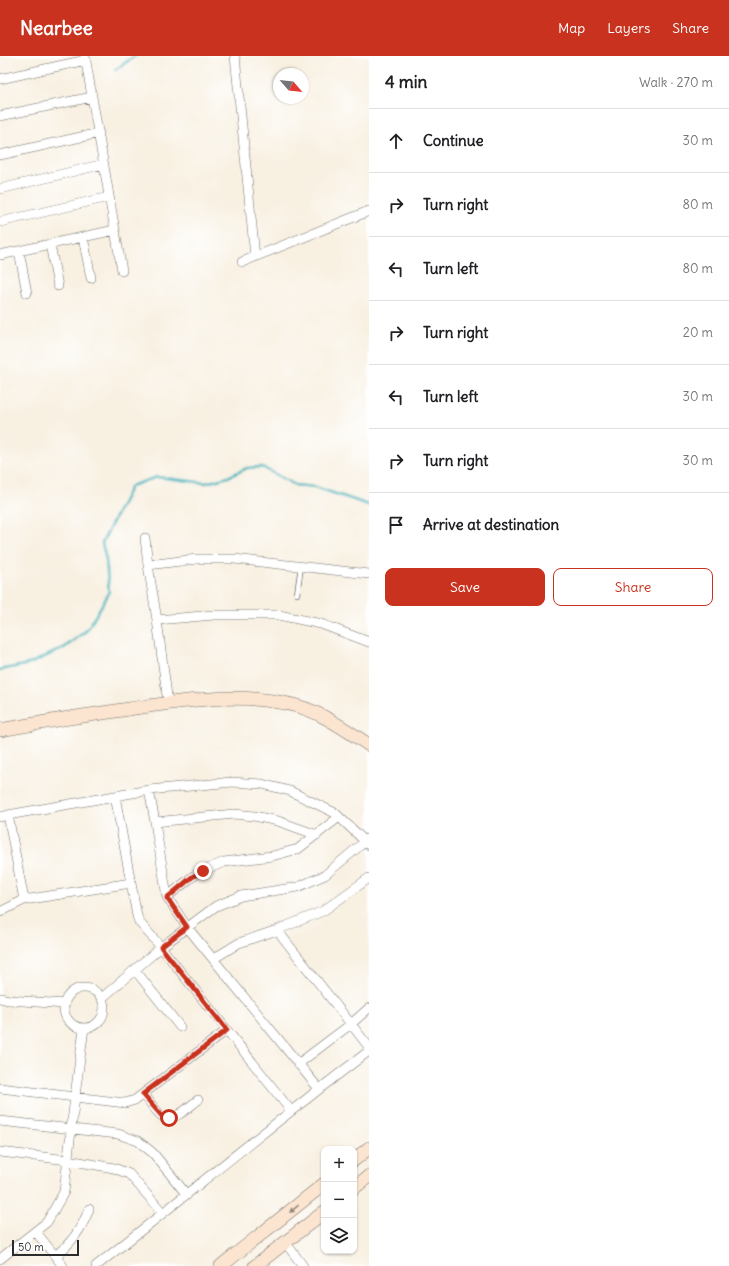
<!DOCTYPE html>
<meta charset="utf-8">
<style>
:root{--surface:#fff;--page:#f6f6f6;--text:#202124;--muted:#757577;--line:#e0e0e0;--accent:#c8321e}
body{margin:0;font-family:Delius,sans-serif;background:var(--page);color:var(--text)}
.controls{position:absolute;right:12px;bottom:12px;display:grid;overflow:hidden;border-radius:8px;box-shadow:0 1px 3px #0004}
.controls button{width:36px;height:36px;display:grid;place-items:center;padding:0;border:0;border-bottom:1px solid var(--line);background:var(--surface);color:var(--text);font:20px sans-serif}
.compass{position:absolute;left:273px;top:12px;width:36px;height:36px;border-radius:50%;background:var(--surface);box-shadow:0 1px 3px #0004;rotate:118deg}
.scale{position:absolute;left:12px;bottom:10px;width:67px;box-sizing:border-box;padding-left:4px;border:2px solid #2b2b2b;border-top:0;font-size:11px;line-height:14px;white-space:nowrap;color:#2b2b2b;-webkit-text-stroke:3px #fff;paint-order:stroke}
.stop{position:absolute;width:12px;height:12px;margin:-9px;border:3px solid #c8321e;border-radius:50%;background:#fff}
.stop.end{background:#c8321e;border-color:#fff;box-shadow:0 1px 4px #0008}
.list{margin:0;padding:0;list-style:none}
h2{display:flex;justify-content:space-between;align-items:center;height:52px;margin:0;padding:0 16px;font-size:17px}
h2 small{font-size:13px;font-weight:400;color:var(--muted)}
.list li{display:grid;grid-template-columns:26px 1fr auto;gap:12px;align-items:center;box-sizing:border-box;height:64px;padding:0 16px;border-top:1px solid var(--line)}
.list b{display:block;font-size:15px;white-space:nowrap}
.list em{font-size:13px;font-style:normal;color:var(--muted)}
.actions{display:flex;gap:8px;padding:12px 16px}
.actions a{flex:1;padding:9px 0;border:1px solid var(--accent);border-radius:8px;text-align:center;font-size:14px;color:var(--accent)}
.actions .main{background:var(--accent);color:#fff}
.icon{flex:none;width:22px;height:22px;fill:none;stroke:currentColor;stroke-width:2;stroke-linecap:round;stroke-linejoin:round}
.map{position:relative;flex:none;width:369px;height:1210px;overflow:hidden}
header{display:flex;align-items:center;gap:24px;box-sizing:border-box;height:56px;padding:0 20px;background:var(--accent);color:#fff}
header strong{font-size:19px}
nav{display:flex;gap:22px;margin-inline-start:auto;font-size:14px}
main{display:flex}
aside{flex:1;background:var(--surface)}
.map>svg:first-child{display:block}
</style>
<header>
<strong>Nearbee</strong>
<nav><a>Map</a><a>Layers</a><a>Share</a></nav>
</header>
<main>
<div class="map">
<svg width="369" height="1210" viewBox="0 0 369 1210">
<rect width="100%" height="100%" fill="#fff"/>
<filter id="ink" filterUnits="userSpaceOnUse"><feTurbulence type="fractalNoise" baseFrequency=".025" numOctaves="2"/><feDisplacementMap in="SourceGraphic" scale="8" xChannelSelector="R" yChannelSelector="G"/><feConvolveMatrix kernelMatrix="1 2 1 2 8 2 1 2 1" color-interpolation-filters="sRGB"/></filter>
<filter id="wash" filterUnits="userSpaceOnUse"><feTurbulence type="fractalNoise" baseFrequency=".012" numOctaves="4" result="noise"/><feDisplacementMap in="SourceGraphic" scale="16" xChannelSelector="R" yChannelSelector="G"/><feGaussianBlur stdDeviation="0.9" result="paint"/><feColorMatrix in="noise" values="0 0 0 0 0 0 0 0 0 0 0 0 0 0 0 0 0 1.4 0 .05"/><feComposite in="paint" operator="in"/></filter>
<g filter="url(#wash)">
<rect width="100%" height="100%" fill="#f8f0e1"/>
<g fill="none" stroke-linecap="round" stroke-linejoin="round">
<!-- stream -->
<path stroke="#40b0bb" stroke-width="2.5" d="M115,14l20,-14
M0,614l29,-6 35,-16 23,-18 22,-37 -3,-33 -4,-17 29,-57 26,-9 49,6 22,-6 19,-9 15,-1 33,18 20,2 54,18"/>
</g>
</g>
<g filter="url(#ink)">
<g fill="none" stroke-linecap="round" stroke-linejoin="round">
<!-- lane casing -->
<g stroke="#73706b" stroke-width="6">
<path id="lane" d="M297,538l4,-28"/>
</g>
<!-- street casing -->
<g stroke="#73706b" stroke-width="10">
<path id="street" d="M85,0l37,215
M235,0l20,201
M0,23l86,-19
M0,60l92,-19
M0,99l99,-22
M0,133l104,-25
M0,166l109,-25
M83,181l8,41
M50,188l8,42
M19,195l8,42
M0,199l115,-25
M242,206l127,-51
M145,482l3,27 9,55 11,83
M148,509l49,-6h37l135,15
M157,564l57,-5h65l42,9 48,18
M149,734l6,32 12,75 20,30 132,162
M115,740l22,120 2,6 22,25 130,164
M8,759l16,85
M0,761l8,-2 141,-25 83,-8 30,2 28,7 45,22 34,32
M155,766l79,-8 20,2 24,5 39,14
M167,841l25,-20 11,-6 21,-9 48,-6 26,-7 41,-32
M0,856l24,-12 107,-17
M277,874l92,117
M213,903l26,-16 38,-13 46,-19 46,-33
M135,914l45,57
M64 952a20 20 0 1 1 40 0a20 20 0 1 1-40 0Z
M0,942l9,2 56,4
M102,942l59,-51 55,-41 25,-10 57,-9 27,-12 44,-37
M298,1008l53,-40 18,-16
M0,1032l125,15 10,-3 92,-70
M143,1038c5,5 14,19 19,22 13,7 27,-10 36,-16
M0,1065l118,13 20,7 15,12 34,42
M0,1096l68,8 46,8 15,6 34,39
M36,1176l27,34
M285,1186l18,24
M55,1200c17,-13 27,-27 34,-47
M0,1203l47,-37 17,-30 11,-96 9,-68
M96,1210c91,-71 180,-145 273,-215"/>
</g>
<!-- secondary casing -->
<g stroke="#73706b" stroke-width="14">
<path id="secondary" d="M0,674c43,-8 86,-15 129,-21 55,-8 113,-18 168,-3 26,7 50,25 72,39
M354,1104l15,-12
M354,1132l15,-12
M221,1210l103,-82
M255,1210l69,-54"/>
</g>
<!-- lane -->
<use href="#lane" stroke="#fff" stroke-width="4.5"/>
<!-- street -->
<use href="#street" stroke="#fff" stroke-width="9"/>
<!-- secondary -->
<use href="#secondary" stroke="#fce5d0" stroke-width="13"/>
</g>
<!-- one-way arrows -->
<defs><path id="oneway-solid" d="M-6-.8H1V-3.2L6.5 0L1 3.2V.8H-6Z"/></defs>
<use fill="#94887e" href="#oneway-solid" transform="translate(294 1153) rotate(141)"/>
</g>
<g fill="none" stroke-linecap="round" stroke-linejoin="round" filter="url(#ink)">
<!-- route -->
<path stroke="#c8321e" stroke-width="5" d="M169,1062l-7,-2 -19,-22 84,-64 -66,-83 26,-20 -20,-29 25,-21 11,-6"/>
</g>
</svg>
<div class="controls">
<button>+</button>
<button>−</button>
<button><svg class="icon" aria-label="layers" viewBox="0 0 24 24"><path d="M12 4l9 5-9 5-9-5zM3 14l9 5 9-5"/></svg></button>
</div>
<svg class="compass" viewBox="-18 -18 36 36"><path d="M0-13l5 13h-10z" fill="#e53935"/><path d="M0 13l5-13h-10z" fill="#757577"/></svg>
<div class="scale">50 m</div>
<div class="stop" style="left:169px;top:1062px"></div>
<div class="stop end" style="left:203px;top:815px"></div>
</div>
<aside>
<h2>4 min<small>Walk · 270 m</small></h2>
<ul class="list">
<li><svg class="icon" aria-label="ahead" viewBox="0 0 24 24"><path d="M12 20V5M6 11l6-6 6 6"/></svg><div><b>Continue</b></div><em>30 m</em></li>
<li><svg class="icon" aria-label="right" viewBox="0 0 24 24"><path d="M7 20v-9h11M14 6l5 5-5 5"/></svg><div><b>Turn right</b></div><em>80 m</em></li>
<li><svg class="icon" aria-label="left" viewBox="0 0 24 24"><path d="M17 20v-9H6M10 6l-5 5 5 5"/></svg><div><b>Turn left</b></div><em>80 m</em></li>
<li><svg class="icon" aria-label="right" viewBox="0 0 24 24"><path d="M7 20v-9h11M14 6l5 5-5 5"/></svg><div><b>Turn right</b></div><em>20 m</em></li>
<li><svg class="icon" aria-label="left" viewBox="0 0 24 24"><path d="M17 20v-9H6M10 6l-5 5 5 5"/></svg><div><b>Turn left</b></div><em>30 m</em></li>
<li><svg class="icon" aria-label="right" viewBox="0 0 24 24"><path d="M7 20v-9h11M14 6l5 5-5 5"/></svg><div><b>Turn right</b></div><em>30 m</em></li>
<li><svg class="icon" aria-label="arrive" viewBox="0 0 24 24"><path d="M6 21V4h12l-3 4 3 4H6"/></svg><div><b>Arrive at destination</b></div></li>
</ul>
<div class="actions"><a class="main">Save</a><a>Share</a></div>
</aside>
</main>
